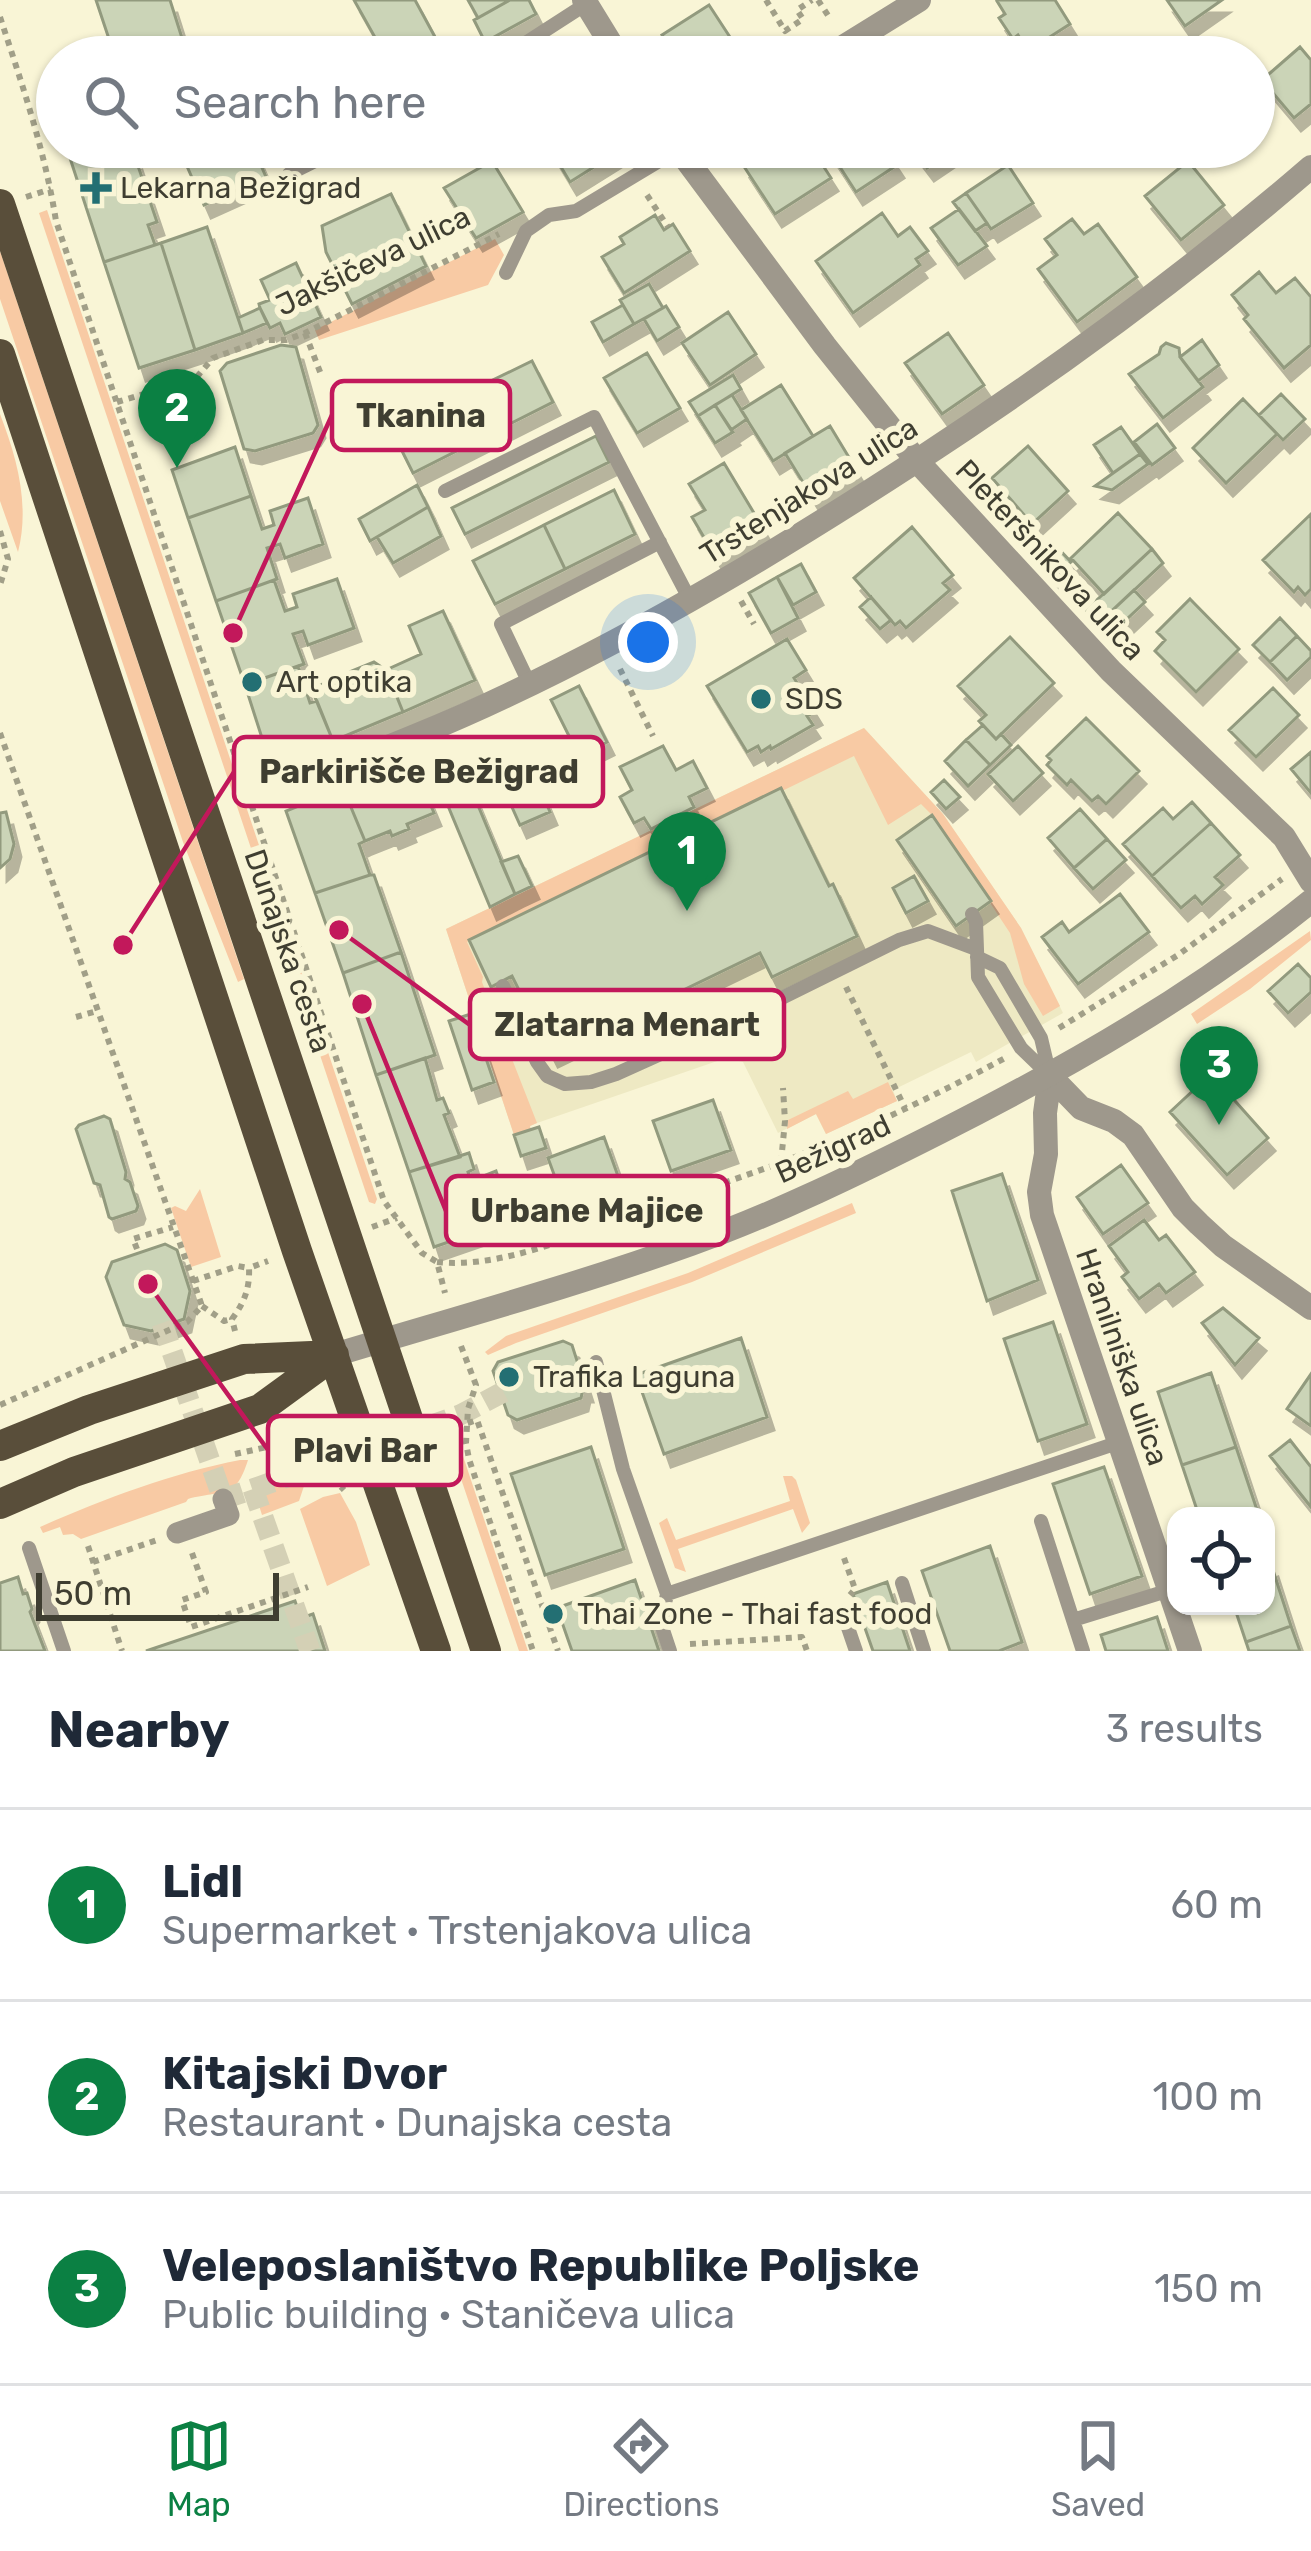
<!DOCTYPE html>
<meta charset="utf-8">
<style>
:root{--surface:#fff;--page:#f6f6f7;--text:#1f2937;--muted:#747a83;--line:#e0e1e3;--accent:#0b8043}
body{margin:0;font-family:Rubik,sans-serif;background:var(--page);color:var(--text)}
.controls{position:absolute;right:36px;bottom:36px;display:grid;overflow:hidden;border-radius:24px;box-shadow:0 3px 9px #0004}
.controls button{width:108px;height:108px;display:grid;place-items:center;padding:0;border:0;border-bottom:3px solid var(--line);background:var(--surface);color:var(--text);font:60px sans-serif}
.scale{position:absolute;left:36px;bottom:30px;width:243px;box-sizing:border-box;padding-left:12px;border:6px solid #3f3e31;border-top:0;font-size:33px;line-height:42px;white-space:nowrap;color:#3f3e31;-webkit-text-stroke:9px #f9f5d6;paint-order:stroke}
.you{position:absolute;left:648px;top:642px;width:42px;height:42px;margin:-30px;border:9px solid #fff;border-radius:50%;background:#1a73e8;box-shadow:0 0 0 18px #1a73e833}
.badge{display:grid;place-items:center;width:78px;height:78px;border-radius:50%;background:var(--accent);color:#fff;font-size:39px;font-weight:700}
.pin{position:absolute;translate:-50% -99px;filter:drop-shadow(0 3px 6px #0008)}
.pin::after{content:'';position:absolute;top:63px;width:42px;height:36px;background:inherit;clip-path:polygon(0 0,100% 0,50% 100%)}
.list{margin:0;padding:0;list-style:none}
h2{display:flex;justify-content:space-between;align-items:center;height:156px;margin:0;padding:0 48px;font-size:51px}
h2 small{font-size:39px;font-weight:400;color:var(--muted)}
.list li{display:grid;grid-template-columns:78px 1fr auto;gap:36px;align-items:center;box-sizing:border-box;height:192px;padding:0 48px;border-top:3px solid var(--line)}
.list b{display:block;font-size:45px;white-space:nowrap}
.list p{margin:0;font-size:39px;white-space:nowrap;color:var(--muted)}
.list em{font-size:39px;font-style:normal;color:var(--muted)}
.icon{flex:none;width:66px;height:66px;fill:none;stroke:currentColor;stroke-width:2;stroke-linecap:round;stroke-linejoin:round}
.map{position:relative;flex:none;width:1311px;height:1651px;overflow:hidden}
.search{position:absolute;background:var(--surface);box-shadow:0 3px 9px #0004;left:36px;right:36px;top:36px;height:132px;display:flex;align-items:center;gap:30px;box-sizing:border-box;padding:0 42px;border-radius:66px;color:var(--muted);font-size:45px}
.sheet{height:732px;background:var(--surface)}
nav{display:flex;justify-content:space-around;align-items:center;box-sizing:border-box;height:168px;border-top:3px solid var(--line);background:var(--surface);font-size:33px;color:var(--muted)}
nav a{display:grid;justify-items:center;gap:6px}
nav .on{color:var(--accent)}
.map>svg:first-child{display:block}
</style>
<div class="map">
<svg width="1311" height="1651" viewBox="0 0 1311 1651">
<defs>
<filter id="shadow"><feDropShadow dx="7" dy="13" stdDeviation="0" flood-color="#0004"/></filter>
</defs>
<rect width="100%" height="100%" fill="#f9f5d6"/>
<!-- built -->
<path fill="#eee9c3" d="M864,728l79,86 78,114 42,85 -87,49 -5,-10 -78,38 4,11 -71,33 -10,-20 -38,19 -35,-71 -17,-4 -189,65 -7,3 1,4 -17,5 -68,-206z"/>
<!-- green -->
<path fill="#f8caa4" d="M47,210l330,989 -2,5 -6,-2 -330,-989z
M495,239l9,16 -16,30 -169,55 -4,-10z
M0,251l244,728 -6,3 -55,-140 -183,-543z
M0,414c17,44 30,91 18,138l-18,-51z
M864,728l79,86 78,114 39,78 -17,10 -19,-32 -14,-51 -78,-118 -11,-11 -33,21 -34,-69 -72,35 -2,-3 -313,154 16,35 -1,5 55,141 -7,3 1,4 -17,5 -68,-206z
M1310,931l1,9 -61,49 -53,35 -6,-10z
M888,1082l9,19 -71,33 -10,-20 -29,15 1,-9 60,-29 5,8z
M200,1189l21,68 -30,10 -20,-59 4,-2 11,5z
M852,1203l4,10 -164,69 -176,61 -28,12 -3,-3 21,-16 182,-63z
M457,1451l5,2 66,198h-9l-66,-196z
M240,1460h8c-13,41 -24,29 -60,39l-2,3 -105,37 -8,-5 -10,1 -3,-8 -17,6 -3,-6c64,-28 132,-54 200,-67z
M283,1466l23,14 -7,21 -37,14 -10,-32 20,-7z
M783,1476h9l4,4 14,43 -8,10 -9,-24 -115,40 8,23 -11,-4 -16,-45 8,-5 9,22 114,-39z
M340,1493l16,29 14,43 -43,21 -27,-77 23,-12z"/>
<!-- building -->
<path fill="#cbd4b7" stroke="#929a7e" stroke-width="3" filter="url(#shadow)" d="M96,0h74l18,57h-73z
M354,0h61l27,50 -13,7h-43z
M468,0h42l-32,18z
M510,0h19l7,14 -51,28 -11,-22z
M999,0h56l15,24 -42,27 -10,-16 -5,4 -14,-21 6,-4 -8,-13z
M1167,0h55l-37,26z
M709,5l34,52h-67l-14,-22z
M1300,47l11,13v44l-17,14 -32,-38z
M84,147h39l4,12 8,-2 22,65 -9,3 7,20 -51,17 -36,-110z
M237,147l6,13 13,-6 10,23 -62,28 -25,-57z
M549,147h70l2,3 -51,32z
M770,147h41l20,31 -56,36 -32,-49z
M833,147h52l12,18 -41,27 -27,-42z
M911,147h34l4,6 -22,15z
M492,161l31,51 -47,26 -32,-50z
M1188,161l36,44 -43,35 -36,-44z
M1008,165l25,38 -42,26 -25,-36z
M966,193l21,30 -12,8 -22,-29z
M391,194l35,72 -74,38 -26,-52 -4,-26z
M959,209l28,37 -29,19 -27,-37z
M882,213l16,23 12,-9 18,24 -12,8 4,6 -67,48 -37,-52z
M655,215l9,15 9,-6 17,27 -66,42 -22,-36 22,-13 -4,-7z
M1072,219l12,15 14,-10 39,53 -60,45 -39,-53 19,-14 -12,-16z
M207,227l36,106 -48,17 -34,-107z
M161,243l34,107 -56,18 -35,-106z
M296,263l25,54 -36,17 -5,-11 -10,5 -10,-20 -1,-4 11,-4 -9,-20z
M1259,272l17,21 19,-15 16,19v48l-27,23 -40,-49 4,-4 -16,-20z
M649,284l14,24 -29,16 -14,-24z
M623,305l11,19 -31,18 -11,-20z
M666,306l13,21 -22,14 -13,-22z
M260,308l7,15 -24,10 -5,-15z
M728,312l28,42 -46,31 -28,-42z
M948,333l36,52 -42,29 -37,-51z
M1202,340l17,25 -21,16 -18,-24z
M1166,343l13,5 1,9 23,30 -40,31 -34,-44 30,-20 2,-7z
M281,345l15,2 22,78 -5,8 -58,18 -11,-2 -24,-78 7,-8z
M647,353l33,55 -43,25 -33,-55z
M532,361l21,41 -69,35 -22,-42z
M733,375l8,14 -43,27 -9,-14z
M781,385l32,51 -40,25 -32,-51z
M1281,394l24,25 -22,21 -24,-25z
M462,395l22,42 -71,36 -21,-42z
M732,395l15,24 -16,11 -16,-25z
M1243,399l34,35 -51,49 -33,-35z
M715,405l18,27 -18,11 -17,-27z
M1157,424l18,24 -23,17 -18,-23z
M830,426l26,43 -44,28 -27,-44z
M1121,427l19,27 -27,19 -19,-28z
M596,436l13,26 -144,72 -13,-26z
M1028,446l40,45 -36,33 -40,-46z
M235,447l16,49 -63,22 -16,-48z
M1140,454l8,10 -36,26 -17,-4z
M724,463l39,65 -48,28 -23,-39 13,-7 -16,-26z
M417,485l11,22 -58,34 -11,-22z
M614,490l21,44 -70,35 -21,-44z
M251,496l11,33 12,-4 -4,-14 38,-13 15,46 -38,14 -5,-14 -13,4 10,31 -61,22 -28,-83z
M428,507l13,29 -48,27 -16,-26z
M1118,513l34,36 -48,45 -33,-36z
M1311,514v75l-6,6 -7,-8 -4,5 -31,-32z
M544,525l21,44 -70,35 -22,-43z
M912,527l41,48 -10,8 7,7 -44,38 -6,-7 -5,4 -41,-47z
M1056,546l15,16 -17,15 -14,-16z
M1152,549l11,14 -64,60 -13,-13z
M801,564l15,28 -23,13 -16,-28z
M777,577l21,41 -27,15 -22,-40z
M337,579l17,49 -46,17 -5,-14 -10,3 11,30 -59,21 -29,-84 58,-21 11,31 12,-4 -4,-13z
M1134,590l11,12 -31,29 -11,-12z
M871,597l20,23 -11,9 -20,-22z
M1190,599l49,50 -43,43 -41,-41 10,-11 -8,-8z
M443,611l32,69 -72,32 -17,-42 35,-16 -12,-28z
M1280,618l17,18 -27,26 -17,-17z
M1297,636l14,15v6l-24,23 -17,-18z
M1010,637l44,46 -58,56 -17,-18 7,-6 -28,-29z
M787,639l19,31 -12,8 21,34 -8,4 6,9 -42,24 -1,-3 -9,6 -3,-6 -11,6 -40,-66z
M374,662l12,8 17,42 -70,29 -19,-46 6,-11z
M298,666l12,37 7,-2 16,40 -62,25 -26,-81z
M579,686l28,56 -28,14 -28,-56z
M1273,688l26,27 -43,42 -27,-27z
M1086,718l53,53 -33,33 -8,-8 -6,5 -21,-21 -4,5 -20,-20 4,-5 -4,-4z
M983,725l13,14 5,-5 10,11 -21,20 -24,-25z
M537,737l22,49 -17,7 8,19 -30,13 -30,-67z
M966,740l24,25 -22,21 -23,-25z
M663,746l13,24 17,-9 14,27 -18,9 5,10 -43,22 -7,-11 -10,5 -14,-26 12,-7 -12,-23z
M1018,746l25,27 -30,28 -25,-27z
M1311,752v41l-20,-24z
M412,760l22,53 -27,11 2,5 -17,7 -2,-5 -25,10 -22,-53z
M944,780l16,17 -14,12 -15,-17z
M343,788l22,53 -6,3 11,31 -55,18 -29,-82z
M781,788l48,98 4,-2 24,52 -85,41 -12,-24 -209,101 -39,-78 -21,11 -22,-47z
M472,791l43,103 -25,13 -44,-106z
M1192,802l19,21 -59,53 -29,-32 40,-36 10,11z
M1080,809l27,30 -33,29 -26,-30z
M6,812l8,32 -4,15 -10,9v-55z
M932,815l59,86 -35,25 -59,-86z
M1211,823l29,32 -25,22 8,8 -21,19 -7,-8 -14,12 -29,-32z
M1107,839l19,21 -33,29 -19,-21z
M518,856l14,30 -17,8 -14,-32z
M370,875h4l27,77 -58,21 -28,-80z
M914,876l14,25 -22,12 -13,-25z
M1120,894l29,38 -71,52 -36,-47 20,-15 7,10z
M401,952l34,103 -59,20 -33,-102z
M1298,964l13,14v14l-23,21 -20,-22z
M471,1014l23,68 -22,8 -23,-69z
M425,1058l12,42 6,-2 6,15 -5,2 16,42 -51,15 -33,-97z
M1211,1074l57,64 -41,37 -57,-63z
M713,1100l18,50 -60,21 -18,-50z
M104,1116l6,3 16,53 -1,7 5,3 8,24 -2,5 -24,8 -3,-2 -9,-32 -6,-2 -18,-54 3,-4z
M539,1127l7,21 -25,8 -7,-21z
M604,1137l19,53 -56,20 -19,-52z
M469,1153l5,16 -6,3 3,9 25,-10 17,49 -79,27 -25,-75z
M1121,1165l27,38 -45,31 -26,-37z
M1002,1174l36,106 -51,21 -35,-110z
M1144,1220l15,20 7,-5 29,37 -29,21 -7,-9 -20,15 -17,-22 6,-5 -19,-26z
M165,1244l12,6 13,41 -6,28 -33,12 -27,-6 -18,-48 6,-15z
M1223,1308l36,30 -24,27 -33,-42z
M1053,1322l34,102 -49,17 -34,-102z
M741,1338l26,79 -103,37 -28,-79z
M563,1341l9,4 14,44h-3l-2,9 -64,22 -9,-5 -15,-44 5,-9z
M1211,1373l25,74 -54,18 -24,-73z
M1311,1374v52l-24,-17z
M1290,1440l21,27v40l-41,-51z
M591,1447l33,102 -79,26 -34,-101z
M1236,1447l23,69h-60l-17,-51z
M1104,1467l38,109 -52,18 -37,-110z
M990,1546l32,96 -23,9h-49l-28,-80z
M1271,1564l20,62 -45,16 -12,-36h32v-40z
M18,1577l5,17 4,-1 5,16 -2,3 15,39h-45v-68z
M635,1580l24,71h-87l-15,-43z
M887,1582l23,69h-37l-20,-57z
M295,1601l6,17 12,-4 12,37h-179z
M1157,1617l11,34h-62l-5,-16z
M1291,1626l9,25h-51l-3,-9z"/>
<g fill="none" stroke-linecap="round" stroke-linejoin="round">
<!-- pedestrian-tunnel -->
<path stroke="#d4d0b5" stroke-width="21" stroke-dasharray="21 10" stroke-linecap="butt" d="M162,1323l61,176 30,-10 57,162
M253,1489l207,-74 45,-24"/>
<!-- path -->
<path stroke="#a19f88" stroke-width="6" stroke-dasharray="6 6" stroke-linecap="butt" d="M766,0l19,31 18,-12 -6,-9 15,-10
M818,0l13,20
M0,17c22,67 45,134 56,204l328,980 38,52 15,9 8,31
M647,195l21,32
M26,197l25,-8
M305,333l17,44
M117,402l78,-23 18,-21 50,-18h23l19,-7 194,-99
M0,531l8,28 -8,26
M741,601l13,23
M620,669l33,67
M0,733l202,573 -15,16 -187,83
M846,987l59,121
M76,1017l21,-6
M1059,1028l119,-73 104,-76
M781,1162l4,-41 -2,-33
M372,1227l25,-9
M137,1249l-4,-10 40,-12
M437,1262c65,7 142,-28 204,-50 46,-17 93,-32 139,-49 77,-30 153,-66 225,-105
M193,1281l45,-15 11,2
M202,1306l22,15 8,-2
M235,1331l-3,-12c12,-16 18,-31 17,-51l19,-7
M461,1346l15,39 -8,24 -2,34 3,16 64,192
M445,1431l32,-11 81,231
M269,1435l3,11 35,5 37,39
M235,1454l37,-8
M88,1546l34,105
M192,1553l14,39 -24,8 9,27 117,-40
M844,1558l11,31 -5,6
M93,1562l64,-22
M690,1644l112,-7 5,14"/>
<!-- service -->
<path stroke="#9e988c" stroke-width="14" d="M504,57l82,-53
M289,174l54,-27
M506,273l20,-42 23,-16 27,-4 103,-62
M445,491l149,-74 96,183
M530,685l-29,-61 159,-82
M972,914l4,8 2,55 43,71 29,28
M977,957l23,11 41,70 9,38
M503,986l34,76 10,14 18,8 26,-2 25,-8 131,-59 152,-75 29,-9 48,18
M596,1362l27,107 44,125 453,-152
M1041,1521l42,130
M29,1548l35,103
M902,1583l22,68
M667,1594l-6,30 9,27
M844,1616l12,35
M1073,1620l97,-30"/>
<!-- pedestrian -->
<path stroke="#9e988c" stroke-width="21" d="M177,1533l52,-18 -6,-16"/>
<!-- minor -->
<path stroke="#9e988c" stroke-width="24" d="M584,0l35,57
M827,57l92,-57
M677,147l148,199 92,115 194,210 173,166 27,44
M289,786c74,-29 148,-57 219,-91 142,-67 278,-149 410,-235 139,-91 267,-184 393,-293
M1050,1076l-5,37 1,41 -7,38 3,23 148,436
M1050,1076l31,32 33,13 19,14 50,73 16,16 24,22 88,62"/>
<!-- tertiary -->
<path stroke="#9e988c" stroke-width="24" d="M334,1355c119,-36 240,-69 357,-111 86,-31 168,-71 249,-112 132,-67 256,-138 371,-231"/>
<!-- primary -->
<path stroke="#594e3a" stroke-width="30" d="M0,204l486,1447
M0,354l297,897 139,400
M0,1446l89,-36 155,-51 90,-4
M0,1504l74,-32 186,-63 74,-54"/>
</g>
<!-- markers -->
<g fill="#236f73" stroke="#f9f5d6" stroke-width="4.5">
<path d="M90 170h12v12h12v12h-12v12h-12v-12h-12v-12h12z"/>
<circle cx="252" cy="682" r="12"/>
<circle cx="761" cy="699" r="12"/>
<circle cx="509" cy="1377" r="12"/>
<circle cx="553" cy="1614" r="12"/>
</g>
<g text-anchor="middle" stroke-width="12" stroke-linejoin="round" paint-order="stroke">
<!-- poi labels -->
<g font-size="30" fill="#3f3e31" stroke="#f9f5d6" text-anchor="start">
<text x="120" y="198">Lekarna Bežigrad</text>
<text x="276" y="692">Art optika</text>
<text x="785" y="709">SDS</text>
<text x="533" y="1387">Trafika Laguna</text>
<text x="577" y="1624">Thai Zone - Thai fast food</text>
</g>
<!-- street labels -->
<g font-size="30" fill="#3f3e31" stroke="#f9f5d6">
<text transform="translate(373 261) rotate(-26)" y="10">Jakšičeva ulica</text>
<text transform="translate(809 491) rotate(-32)" y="10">Trstenjakova ulica</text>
<text transform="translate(1050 560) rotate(47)" y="10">Pleteršnikova ulica</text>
<text transform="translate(288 951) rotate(71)" y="10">Dunajska cesta</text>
<text transform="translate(833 1149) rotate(-25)" y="10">Bežigrad</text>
<text transform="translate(1122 1357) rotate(71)" y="10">Hranilniška ulica</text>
</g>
</g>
<!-- callouts -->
<path fill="none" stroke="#c2185b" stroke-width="4.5" d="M233 633L332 415M123 945L234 772M339 930L470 1025M362 1004L446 1211M148 1284L268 1450"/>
<g fill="#c2185b" stroke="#f9f5d6" stroke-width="4.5">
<circle cx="233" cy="633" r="12"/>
<circle cx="123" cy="945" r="12"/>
<circle cx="339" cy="930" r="12"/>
<circle cx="362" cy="1004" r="12"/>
<circle cx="148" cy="1284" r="12"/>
</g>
<g fill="#f9f5d6" stroke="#c2185b" stroke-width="4.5">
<rect x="332" y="381" width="178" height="69" rx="12"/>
<rect x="234" y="737" width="369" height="69" rx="12"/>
<rect x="470" y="990" width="314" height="69" rx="12"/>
<rect x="446" y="1176" width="282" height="69" rx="12"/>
<rect x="268" y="1416" width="193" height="69" rx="12"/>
</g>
<g font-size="33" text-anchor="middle" font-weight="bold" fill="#3f3e31">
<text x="421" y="427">Tkanina</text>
<text x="419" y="783">Parkirišče Bežigrad</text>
<text x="627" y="1036">Zlatarna Menart</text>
<text x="587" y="1222">Urbane Majice</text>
<text x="365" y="1462">Plavi Bar</text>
</g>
</svg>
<div class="controls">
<button><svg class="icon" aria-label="locate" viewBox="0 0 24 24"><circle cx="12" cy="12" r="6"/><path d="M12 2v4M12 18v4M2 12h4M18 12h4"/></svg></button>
</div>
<div class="scale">50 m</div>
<div class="you"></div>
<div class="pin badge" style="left:687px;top:911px">1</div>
<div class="pin badge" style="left:177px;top:468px">2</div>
<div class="pin badge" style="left:1219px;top:1125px">3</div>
<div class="search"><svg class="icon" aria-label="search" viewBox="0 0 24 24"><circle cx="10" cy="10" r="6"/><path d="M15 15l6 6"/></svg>Search here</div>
</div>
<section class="sheet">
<h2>Nearby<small>3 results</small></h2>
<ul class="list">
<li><span class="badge">1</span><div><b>Lidl</b><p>Supermarket · Trstenjakova ulica</p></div><em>60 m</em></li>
<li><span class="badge">2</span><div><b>Kitajski Dvor</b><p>Restaurant · Dunajska cesta</p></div><em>100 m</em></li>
<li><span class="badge">3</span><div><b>Veleposlaništvo Republike Poljske</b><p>Public building · Staničeva ulica</p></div><em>150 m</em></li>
</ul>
</section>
<nav>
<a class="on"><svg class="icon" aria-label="map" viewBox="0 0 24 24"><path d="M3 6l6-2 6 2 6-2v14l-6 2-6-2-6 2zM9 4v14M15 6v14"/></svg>Map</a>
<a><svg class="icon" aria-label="directions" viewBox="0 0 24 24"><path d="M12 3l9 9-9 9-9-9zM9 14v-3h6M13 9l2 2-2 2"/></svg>Directions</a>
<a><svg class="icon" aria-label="saved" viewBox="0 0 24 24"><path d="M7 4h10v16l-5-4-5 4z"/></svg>Saved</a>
</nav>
